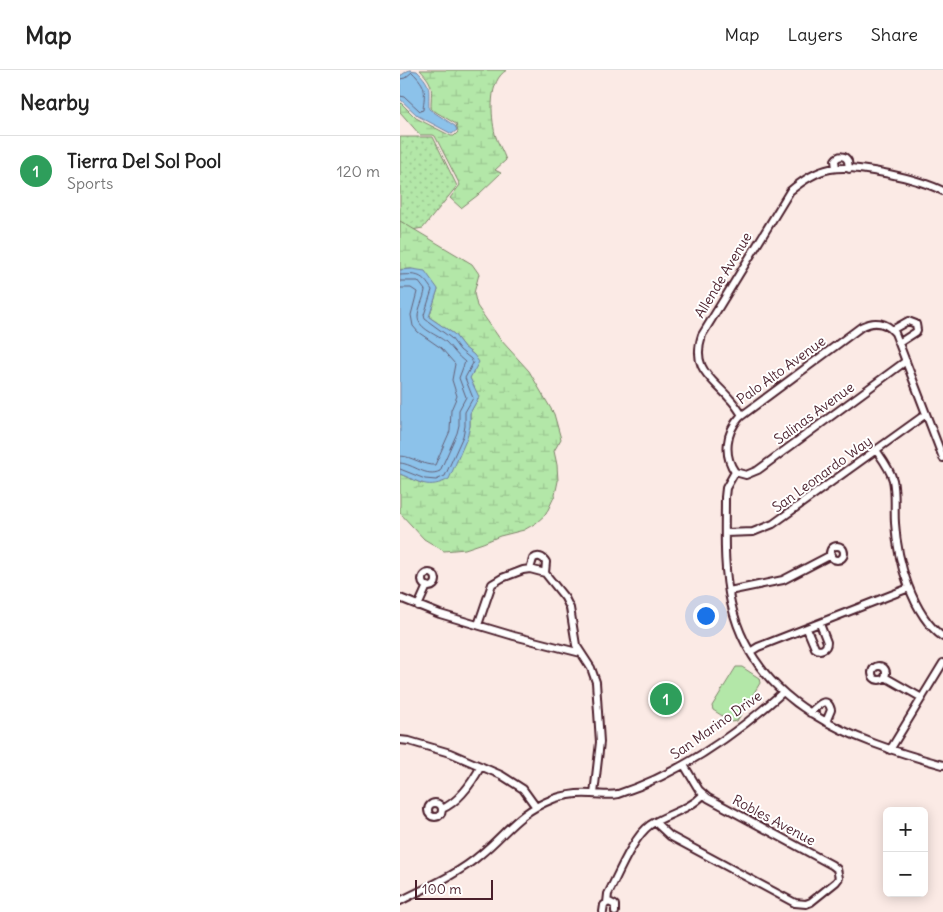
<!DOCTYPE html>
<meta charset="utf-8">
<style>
:root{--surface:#fff;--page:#f6f6f6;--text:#222;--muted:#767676;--line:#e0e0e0;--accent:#4a1f2b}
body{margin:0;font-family:Delius,sans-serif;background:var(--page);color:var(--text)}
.controls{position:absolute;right:15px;bottom:15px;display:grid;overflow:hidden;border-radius:8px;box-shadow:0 2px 12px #0003}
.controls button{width:45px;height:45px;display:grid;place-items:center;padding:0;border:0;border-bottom:1px solid var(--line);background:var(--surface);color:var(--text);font:25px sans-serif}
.scale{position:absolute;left:15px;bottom:12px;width:78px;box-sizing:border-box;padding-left:5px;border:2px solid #4a1f2b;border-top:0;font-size:14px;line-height:18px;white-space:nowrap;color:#4a1f2b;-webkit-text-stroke:4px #fff;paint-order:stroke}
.you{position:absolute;left:305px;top:545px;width:18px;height:18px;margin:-12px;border:4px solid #fff;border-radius:50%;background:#1a73e8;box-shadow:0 0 0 8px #1a73e833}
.badge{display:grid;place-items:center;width:32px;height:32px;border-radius:50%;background:var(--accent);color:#fff;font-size:16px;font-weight:700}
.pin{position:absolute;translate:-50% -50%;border:2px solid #fff;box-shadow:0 1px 5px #0006}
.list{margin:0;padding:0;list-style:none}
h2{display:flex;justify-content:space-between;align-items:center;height:65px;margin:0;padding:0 20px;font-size:21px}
h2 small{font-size:16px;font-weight:400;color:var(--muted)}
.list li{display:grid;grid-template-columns:32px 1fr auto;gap:15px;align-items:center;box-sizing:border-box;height:70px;padding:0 20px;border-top:1px solid var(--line)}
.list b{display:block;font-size:19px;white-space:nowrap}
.list p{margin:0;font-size:16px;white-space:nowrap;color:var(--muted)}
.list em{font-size:16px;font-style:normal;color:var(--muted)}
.map{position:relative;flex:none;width:543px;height:842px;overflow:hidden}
header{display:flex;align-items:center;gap:30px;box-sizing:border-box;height:70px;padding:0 25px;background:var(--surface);border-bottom:1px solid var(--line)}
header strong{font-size:24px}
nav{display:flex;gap:28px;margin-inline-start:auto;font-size:18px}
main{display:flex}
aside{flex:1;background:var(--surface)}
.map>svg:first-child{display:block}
</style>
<header>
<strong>Map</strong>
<nav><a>Map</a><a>Layers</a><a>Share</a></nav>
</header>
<main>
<aside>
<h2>Nearby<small></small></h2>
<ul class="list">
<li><span class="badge" style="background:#2e9e5b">1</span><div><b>Tierra Del Sol Pool</b><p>Sports</p></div><em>120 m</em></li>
</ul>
</aside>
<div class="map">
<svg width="543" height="842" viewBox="0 0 543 842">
<defs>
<pattern id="grass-dots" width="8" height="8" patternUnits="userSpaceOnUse" patternTransform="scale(1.25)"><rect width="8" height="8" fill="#b3e7a8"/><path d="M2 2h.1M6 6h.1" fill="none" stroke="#9bc691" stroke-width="1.8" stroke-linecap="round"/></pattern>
<pattern id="wetland-marsh" width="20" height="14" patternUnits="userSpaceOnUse" patternTransform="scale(1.25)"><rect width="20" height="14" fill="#b3e7a8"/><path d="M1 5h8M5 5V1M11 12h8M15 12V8" fill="none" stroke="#9bc691"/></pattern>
</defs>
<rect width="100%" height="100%" fill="#fbeae5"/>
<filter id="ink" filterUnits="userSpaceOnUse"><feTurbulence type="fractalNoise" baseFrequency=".02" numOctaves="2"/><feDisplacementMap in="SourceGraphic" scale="10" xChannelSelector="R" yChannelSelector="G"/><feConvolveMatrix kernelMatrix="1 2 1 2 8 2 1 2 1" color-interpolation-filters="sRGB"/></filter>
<g filter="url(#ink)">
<!-- grass -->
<path fill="url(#grass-dots)" stroke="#7e836a" d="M0,67h33l24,49 -34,42 -23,4z"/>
<!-- wetland -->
<path fill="url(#wetland-marsh)" stroke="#7e836a" d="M20,0h87c-19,10 -16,46 -12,64 2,8 8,17 11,26l-11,10 6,3 -23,22 -17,13 -11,-10 10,-13 -25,-49 -2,-1h-13l-20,-23v-10l16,16 35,18h3l4,-4 -2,-8 -25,-15c0,-21 4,-23 -11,-39z
M0,151l72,43 7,10 -5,19 3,13 23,33 29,32 25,43 7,25 -7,12 3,14 1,16 -3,14 -9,19 -10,9 -12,7 -24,6 -17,7 -18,6 -21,2 -20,-12 -24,-26v-39l23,10 41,-40 6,-18v-13l8,-15 -8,-20 4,-23 -10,-8 -10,-13 -25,-17 9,-28 -26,-20 -12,1z"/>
<!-- garden -->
<path fill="#b3e7a8" stroke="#7e836a" d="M336,597h6l17,11 1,5 -23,38 -5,1 -19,-12 -1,-4z"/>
<!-- water -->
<path fill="#8cc2ea" stroke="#72819e" d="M9,0l8,1c16,16 11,18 12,38l26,17 2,4 -5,4 -34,-18 -18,-17v-23z
M12,199l13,2 13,18 -9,28 25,17 10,13 10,8 5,7 -9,16 9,19 -9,16v13l-3,12 -18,41c-21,11 -29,3 -49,-5v-204z"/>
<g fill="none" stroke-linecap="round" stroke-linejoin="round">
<!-- shore -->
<path stroke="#646077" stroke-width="1" d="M0,9l5,-1 7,-6c15,15 13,18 11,38l-3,1 -15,-14 -5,-1
M0,205c18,-1 22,-1 32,15l-8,25 1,4 26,19 9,12 11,9 2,4 -8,15 8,20 -8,14v14l-2,10 -18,40 -9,4 -11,-1 -25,-10
M0,211h18l7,9c-1,9 -7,18 -7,27 0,12 20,18 28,25 7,7 11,14 19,20l-6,16 7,19 -7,13v15l-2,8 -17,38c-14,7 -26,-7 -40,-8
M0,218h11l6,4 -6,23 2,11 5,6 23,16 14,16 -3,16 5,16 -6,14 -1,21 -15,34c-12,1 -23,-9 -35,-9"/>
<!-- minor casing -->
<g stroke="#4a1f2b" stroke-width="10">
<path id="minor" d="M436,98l-1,-8c4,-5 10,-5 13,1l1,8
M492,260l16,-9 8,3 1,6 -1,2 -17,11
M342,345c-4,-6 -7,-11 -12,-16 -19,-22 -39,-30 -28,-64l88,-144c12,-10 25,-19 40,-22 27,-5 89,10 113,22
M476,380c7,10 14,19 17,30 3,14 1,28 2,43 2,36 17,92 48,114
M335,402l-9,16 -1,9c0,34 -2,72 6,106 23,103 121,137 212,162
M335,402c-12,-17 -9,-40 5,-55l121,-90c13,-7 25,-5 34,6l48,125
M335,402l11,3 12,-5 148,-109
M325,463l28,-1 20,-8 153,-110
M430 483a7 7 0 1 1 14 0a7 7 0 1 1-14 0Z
M130,499l3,-10c5,-4 10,-2 13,3l-1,11
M22 510a7 7 0 1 1 14 0a7 7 0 1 1-14 0Z
M329,521l54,-11 48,-25
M0,528l40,16 74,22 67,17
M18,536l9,-20
M78,555l14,-41 10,-6 21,-8 7,-1 15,4 20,25 5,10 6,37 15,23 5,14 4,60 -6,52
M407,559l8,19c5,4 12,1 12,-6l-7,-18
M350,582l8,-5 151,-59
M472 603a7 7 0 1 1 14 0a7 7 0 1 1-14 0Z
M485,607l37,21
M410,643c6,-6 17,-19 21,-3l-5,12
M0,670l9,1 41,12 51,22 22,14 13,18
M490,680l53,-87
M28 740a7 7 0 1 1 14 0a7 7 0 1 1-14 0Z
M42,739c18,-8 30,-26 39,-43
M255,752l15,14 125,67 11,1 5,-2 25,-20 3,-4 -2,-9 -5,-4 -124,-67 -9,-8 -15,-25
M0,831c27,-14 57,-26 80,-46 28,-23 37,-42 73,-56 12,-4 25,-6 38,-5 9,0 17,2 27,0 61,-20 117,-59 164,-101
M207,833l1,-9c10,-19 25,-57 42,-69 17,-11 39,-15 53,-30
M203,842l1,-7 5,-3 6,3v7"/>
</g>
<!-- minor -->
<use href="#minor" stroke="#fff" stroke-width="6"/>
</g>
</g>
<g text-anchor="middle" stroke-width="4" stroke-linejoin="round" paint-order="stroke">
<!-- street labels -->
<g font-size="14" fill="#4a1f2b" stroke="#fff">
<text transform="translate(323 205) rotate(-59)" y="5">Allende Avenue</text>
<text transform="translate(381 300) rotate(-36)" y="5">Palo Alto Avenue</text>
<text transform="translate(414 343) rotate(-36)" y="5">Salinas Avenue</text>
<text transform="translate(422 404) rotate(-36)" y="5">San Leonardo Way</text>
<text transform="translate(316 655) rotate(-35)" y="5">San Marino Drive</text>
<text transform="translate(374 750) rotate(28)" y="5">Robles Avenue</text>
</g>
</g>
</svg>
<div class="controls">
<button>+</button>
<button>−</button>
</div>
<div class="scale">100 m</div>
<div class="you"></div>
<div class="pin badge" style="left:266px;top:629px;background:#2e9e5b">1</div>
</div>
</main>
